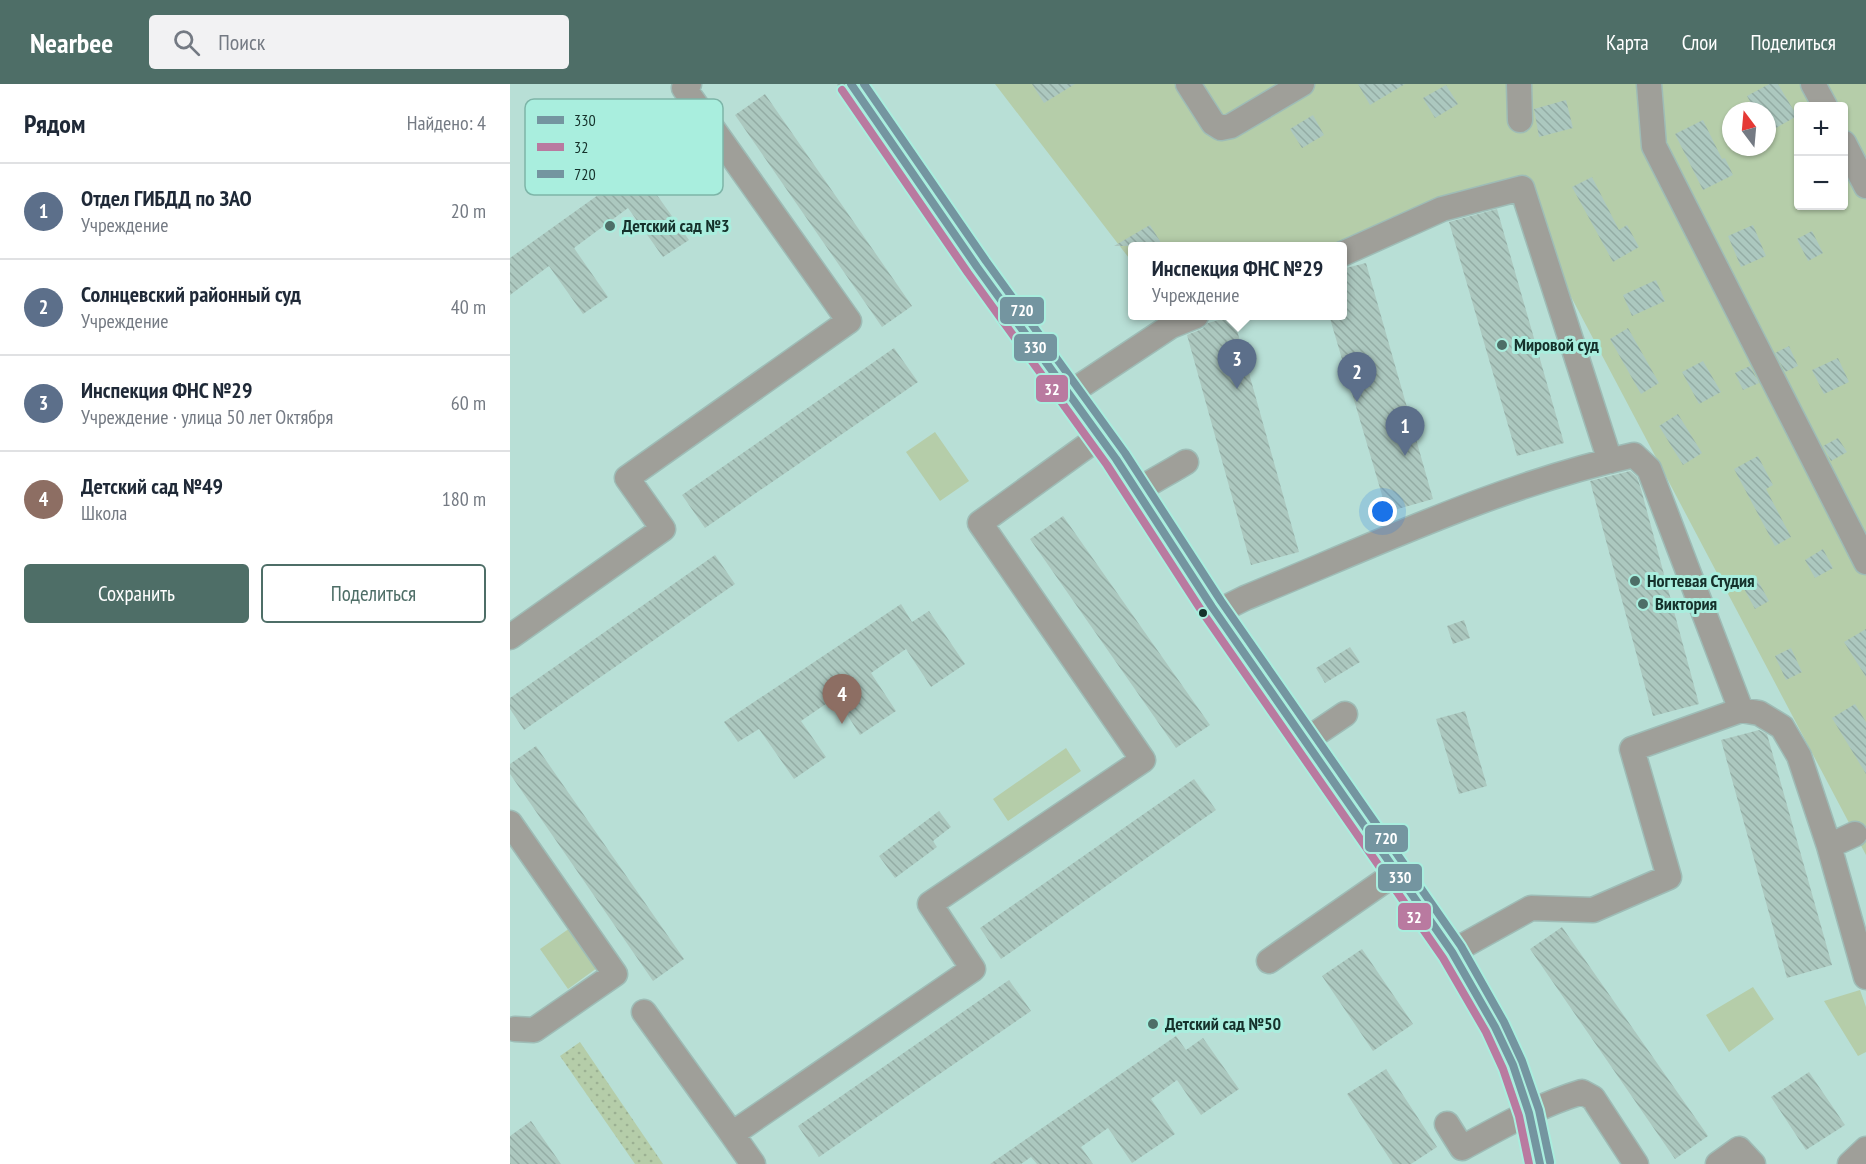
<!DOCTYPE html>
<html lang="ru">
<meta charset="utf-8">
<style>
:root{--surface:#fff;--page:#f2f2f3;--text:#1f2937;--muted:#747a83;--line:#e0e1e3;--accent:#4e6e67}
body{margin:0;font-family:"PT Sans Narrow",sans-serif;background:var(--page);color:var(--text)}
.controls{position:absolute;right:18px;top:18px;display:grid;overflow:hidden;border-radius:6px;box-shadow:0 2px 4px #0004}
.controls button{width:54px;height:54px;display:grid;place-items:center;padding:0;border:0;border-bottom:2px solid var(--line);background:var(--surface);color:var(--text);font:30px sans-serif}
.compass{position:absolute;left:1212px;top:18px;width:54px;height:54px;border-radius:50%;background:var(--surface);box-shadow:0 2px 4px #0004;rotate:344deg}
.you{position:absolute;left:873px;top:428px;width:21px;height:21px;margin:-15px;border:4px solid #fff;border-radius:50%;background:#1a73e8;box-shadow:0 0 0 9px #1a73e833}
.badge{display:grid;place-items:center;width:39px;height:39px;border-radius:50%;background:var(--accent);color:#fff;font-size:20px;font-weight:700}
.pin{position:absolute;translate:-50% -50px;filter:drop-shadow(0 2px 3px #0008)}
.pin::after{content:'';position:absolute;top:32px;width:21px;height:18px;background:inherit;clip-path:polygon(0 0,100% 0,50% 100%)}
.popup{position:absolute;left:618px;top:158px;width:219px;height:78px;box-sizing:border-box;display:grid;place-content:center;border-radius:6px;background:var(--surface);filter:drop-shadow(0 2px 4px #0005);font-size:20px;white-space:nowrap;color:var(--muted)}
.popup b{font-size:22px;color:var(--text)}
.popup::after{content:'';position:absolute;left:50%;top:100%;margin-left:-12px;border:12px solid transparent;border-top-color:var(--surface)}
.list{margin:0;padding:0;list-style:none}
h2{display:flex;justify-content:space-between;align-items:center;height:78px;margin:0;padding:0 24px;font-size:26px}
h2 small{font-size:20px;font-weight:400;color:var(--muted)}
.list li{display:grid;grid-template-columns:39px 1fr auto;gap:18px;align-items:center;box-sizing:border-box;height:96px;padding:0 24px;border-top:2px solid var(--line)}
.list b{display:block;font-size:22px;white-space:nowrap}
.list p{margin:0;font-size:20px;white-space:nowrap;color:var(--muted)}
.list em{font-size:20px;font-style:normal;color:var(--muted)}
.actions{display:flex;gap:12px;padding:18px 24px}
.actions a{flex:1;padding:14px 0;border:2px solid var(--accent);border-radius:6px;text-align:center;font-size:21px;color:var(--accent)}
.actions .main{background:var(--accent);color:#fff}
.icon{flex:none;width:33px;height:33px;fill:none;stroke:currentColor;stroke-width:2;stroke-linecap:round;stroke-linejoin:round}
.map{position:relative;flex:none;width:1356px;height:1080px;overflow:hidden}
header{display:flex;align-items:center;gap:36px;box-sizing:border-box;height:84px;padding:0 30px;background:var(--accent);color:#fff}
header strong{font-size:28px}
nav{display:flex;gap:33px;margin-inline-start:auto;font-size:21px}
.search{width:420px;height:54px;background:var(--page);display:flex;align-items:center;gap:15px;box-sizing:border-box;padding:0 21px;border-radius:6px;color:var(--muted);font-size:22px}
main{display:flex}
aside{flex:1;background:var(--surface)}
.map>svg:first-child{display:block}
</style>
<header>
<strong>Nearbee</strong>
<div class="search"><svg class="icon" aria-label="search" viewBox="0 0 24 24"><circle cx="10" cy="10" r="6"/><path d="M15 15l6 6"/></svg>Поиск</div>
<nav><a>Карта</a><a>Слои</a><a>Поделиться</a></nav>
</header>
<main>
<aside>
<h2>Рядом<small>Найдено: 4</small></h2>
<ul class="list">
<li><span class="badge" style="background:#5c6f8a">1</span><div><b>Отдел ГИБДД по ЗАО</b><p>Учреждение</p></div><em>20 m</em></li>
<li><span class="badge" style="background:#5c6f8a">2</span><div><b>Солнцевский районный суд</b><p>Учреждение</p></div><em>40 m</em></li>
<li><span class="badge" style="background:#5c6f8a">3</span><div><b>Инспекция ФНС №29</b><p>Учреждение · улица 50 лет Октября</p></div><em>60 m</em></li>
<li><span class="badge" style="background:#8d6e63">4</span><div><b>Детский сад №49</b><p>Школа</p></div><em>180 m</em></li>
</ul>
<div class="actions"><a class="main">Сохранить</a><a>Поделиться</a></div>
</aside>
<div class="map">
<svg width="1356" height="1080" viewBox="0 0 1356 1080">
<defs>
<pattern id="grass-dots" width="8" height="8" patternUnits="userSpaceOnUse" patternTransform="scale(1.5)"><rect width="8" height="8" fill="#b5cda9"/><path d="M2 2h.1M6 6h.1" fill="none" stroke="#9bb092" stroke-width="1.8" stroke-linecap="round"/></pattern>
<pattern id="building-back-hatch" width="6" height="6" patternUnits="userSpaceOnUse" patternTransform="scale(1.5)"><rect width="6" height="6" fill="#acc8bf"/><path d="M-1 5l2 2M0 0l6 6M5-1l2 2" fill="none" stroke="#93aca4"/></pattern>
</defs>
<rect width="100%" height="100%" fill="#b8dfd6"/>
<!-- grass -->
<path fill="url(#grass-dots)" d="M70,958l83,122h-28l-75,-108z"/>
<!-- green -->
<path fill="#b5cda9" fill-rule="evenodd" d="M485,0h871v771l-354,-670 -170,61h-210v16zM1288,22h46v100h-46zM1221,27h36v36h-36z
M425,348l34,49 -29,20 -34,-49z
M556,664l15,23 -73,50 -15,-22z
M60,844l27,40 -29,21 -28,-40z
M1243,903l21,32 -45,33 -23,-37z
M1350,906l6,17v45l-8,4 -34,-55z"/>
<!-- building -->
<path fill="url(#building-back-hatch)" d="M522,0h43l-31,19z
M848,0h47l-35,21z
M1259,0h9l19,32 -30,17v-22h-12l-8,-15z
M936,1l12,19 -23,14 -12,-20z
M255,10l147,212 -30,21 -147,-212z
M1056,16l7,28 -34,9 -5,-28z
M803,31l11,20 -22,13 -12,-19z
M1193,36l19,39 3,-1 8,17 -30,15 -28,-56z
M112,62l67,94 -26,17 -35,-49 -54,40 34,49 -25,17 -34,-48 -39,29v-37l102,-73 -14,-21z
M1082,93l27,53 8,-5 12,22 -26,15 -41,-75z
M987,125l67,234 -47,13 -68,-234z
M640,141l13,21h-49z
M1243,141l13,31 -25,11 -13,-31z
M1302,147l11,22 -15,8 -11,-22z
M856,179l67,236 -46,13 -58,-197h13v-46z
M1146,196l9,21 -33,15 -9,-21z
M723,232l66,236 -48,13 -64,-230 15,-6 6,-6z
M1118,244l31,55 -18,11 -31,-55z
M1279,262l9,20 -13,6 -10,-19z
M384,264l24,34 -213,146 -23,-33z
M1328,274l11,24 -25,12 -12,-24z
M1193,277l18,31 -22,12 -17,-32z
M1240,282l9,17 -16,7 -8,-17z
M1168,330l24,39 -19,12 -24,-39z
M1328,354l9,14 -16,9 -8,-15z
M1248,372l15,29 -7,4 25,48 -16,9 -41,-77z
M1120,387l7,6 4,12 58,215 -46,12 -63,-235z
M553,432l147,209 -34,23 -146,-209z
M1313,465l10,19 -18,10 -10,-18z
M205,471l20,29 -211,146 -14,-21v-11z
M1246,493l13,24 -14,8 -13,-24z
M391,520l11,18 17,-11 36,53 -34,23 -25,-38 -35,24 25,38 -36,24 -24,-38 -35,24 25,36 -32,22 -35,-50 -21,13 -14,-20z
M954,536l6,18 -17,6 -6,-18z
M1356,545v48l-22,-35z
M840,563l10,15 -35,21 -9,-15z
M1281,564l11,24 -16,8 -11,-24z
M1345,620l11,18v52l-34,-56z
M955,627l22,75 -28,8 -23,-75z
M1249,646l8,4 65,231 -45,13 -66,-238z
M26,662l148,213 -31,22 -143,-207v-10z
M684,695l22,31 -215,149 -21,-31z
M429,727l12,16 -18,14 4,6 -42,31 -16,-22z
M1052,843l146,209 -33,23 -145,-210z
M852,865l51,75 -40,27 -51,-75z
M499,896l22,31 -212,146 -21,-31z
M666,952l10,14 17,-12 36,51 -38,26 -24,-35 -26,19 24,35 -43,29 -24,-35 -27,19 12,17h-56l-6,-7 -10,7h-31z
M876,985l51,78 -26,17h-18l-46,-70z
M1299,988l36,53 -39,25 -35,-53z
M21,1037l30,43h-51v-28z"/>
<g fill="none" stroke-linecap="round" stroke-linejoin="round">
<!-- minor casing -->
<g stroke="#9ebcb6" stroke-width="27">
<path id="minor" d="M341,0l126,183 93,126 46,66 96,148 240,345 43,75 18,38 16,48 11,51
M678,0l25,39 8,5 10,-2 71,-42
M1009,0l1,36
M1139,0l5,62 212,416
M1303,0l12,22
M1334,59l22,43
M832,170l100,-45 80,-21 88,273
M560,309l101,-67 25,-10
M627,407c17,-11 33,-19 49,-29
M707,528l28,-14c127,-52 254,-113 389,-143l15,14 92,241
M0,553l153,-108 -36,-51 222,-157 -165,-233 5,-4
M795,657l40,-27
M0,739l105,151 -81,56 -19,-1
M1319,762l26,-12
M942,868l79,-44 62,2 76,-33 -37,-128 109,-39 18,3 23,14 17,29 30,90 37,131
M759,877l128,-89
M134,928l88,122
M937,1040l15,24c39,-21 77,-43 120,-56l11,6 43,66
M243,1080l-21,-30 241,-165 -43,-65 213,-144 -163,-237 119,-86
M1208,1080l21,-15 14,15
M1340,1080l16,-15"/>
</g>
<!-- minor -->
<use href="#minor" stroke="#9f9f99" stroke-width="24"/>
<!-- bus-1 casing -->
<g stroke="#a9eede" stroke-width="12">
<path id="bus-1" d="M341,0l126,183 139,192 96,148 240,345 43,75 18,38 16,48 11,51"/>
</g>
<!-- bus-2 casing -->
<g stroke="#a9eede" stroke-width="12">
<path id="bus-2" d="M332,6l126,183 139,192 96,148 240,345 43,74 17,37 16,47 10,48"/>
</g>
<!-- bus-3 casing -->
<g stroke="#a9eede" stroke-width="12">
<path id="bus-3" d="M354,0l122,177 139,192 96,148 240,345 43,76 18,39 17,49 11,52"/>
</g>
<!-- bus-1 -->
<use href="#bus-1" stroke="#7495a0" stroke-width="8"/>
<!-- bus-2 -->
<use href="#bus-2" stroke="#b97aa0" stroke-width="8"/>
<!-- bus-3 -->
<use href="#bus-3" stroke="#7495a0" stroke-width="8"/>
</g>
<!-- markers -->
<g fill="#4e6e67" stroke="#a9eede" stroke-width="2">
<circle cx="100" cy="142" r="6"/>
<circle cx="992" cy="261" r="6"/>
<circle cx="1125" cy="497" r="6"/>
<circle cx="1133" cy="520" r="6"/>
<circle cx="643" cy="940" r="6"/>
</g>
<circle fill="#15312b" stroke="#a9eede" stroke-width="2" cx="693" cy="529" r="5"/>
<g text-anchor="middle" stroke-width="6" stroke-linejoin="round" paint-order="stroke">
<!-- poi labels -->
<g font-size="18" font-weight="bold" fill="#15312b" stroke="#a9eede" text-anchor="start">
<text x="112" y="148">Детский сад №3</text>
<text x="1004" y="267">Мировой суд</text>
<text x="1137" y="503">Ногтевая Студия</text>
<text x="1145" y="526">Виктория</text>
<text x="655" y="946">Детский сад №50</text>
</g>
</g>
<!-- legend -->
<rect x="15" y="15" width="198" height="96" rx="9" fill="#a9eede" stroke="#7db5a8" stroke-width="1.5"/>
<rect x="27" y="32" width="27" height="8" fill="#7495a0"/>
<rect x="27" y="59" width="27" height="8" fill="#b97aa0"/>
<rect x="27" y="86" width="27" height="8" fill="#7495a0"/>
<g font-size="16" fill="#15312b">
<text x="64" y="42">330</text>
<text x="64" y="69">32</text>
<text x="64" y="96">720</text>
</g>
<g stroke="#a9eede" stroke-width="2">
<rect x="489" y="212" width="46" height="29" rx="6" fill="#7495a0"/>
<rect x="503" y="249" width="45" height="29" rx="6" fill="#7495a0"/>
<rect x="525" y="290" width="34" height="29" rx="6" fill="#b97aa0"/>
<rect x="854" y="740" width="45" height="29" rx="6" fill="#7495a0"/>
<rect x="867" y="779" width="46" height="29" rx="6" fill="#7495a0"/>
<rect x="887" y="818" width="35" height="29" rx="6" fill="#b97aa0"/>
</g>
<g font-size="16" text-anchor="middle" font-weight="bold" fill="#fff">
<text x="512" y="232">720</text>
<text x="525" y="269">330</text>
<text x="542" y="311">32</text>
<text x="876" y="760">720</text>
<text x="890" y="799">330</text>
<text x="904" y="839">32</text>
</g>
</svg>
<div class="controls">
<button>+</button>
<button>−</button>
</div>
<svg class="compass" viewBox="-18 -18 36 36"><path d="M0-13l5 13h-10z" fill="#e53935"/><path d="M0 13l5-13h-10z" fill="#747a83"/></svg>
<div class="you"></div>
<div class="pin badge" style="left:895px;top:372px;background:#5c6f8a">1</div>
<div class="pin badge" style="left:847px;top:318px;background:#5c6f8a">2</div>
<div class="pin badge" style="left:727px;top:305px;background:#5c6f8a">3</div>
<div class="popup"><b>Инспекция ФНС №29</b>Учреждение</div>
<div class="pin badge" style="left:332px;top:640px;background:#8d6e63">4</div>
</div>
</main>
